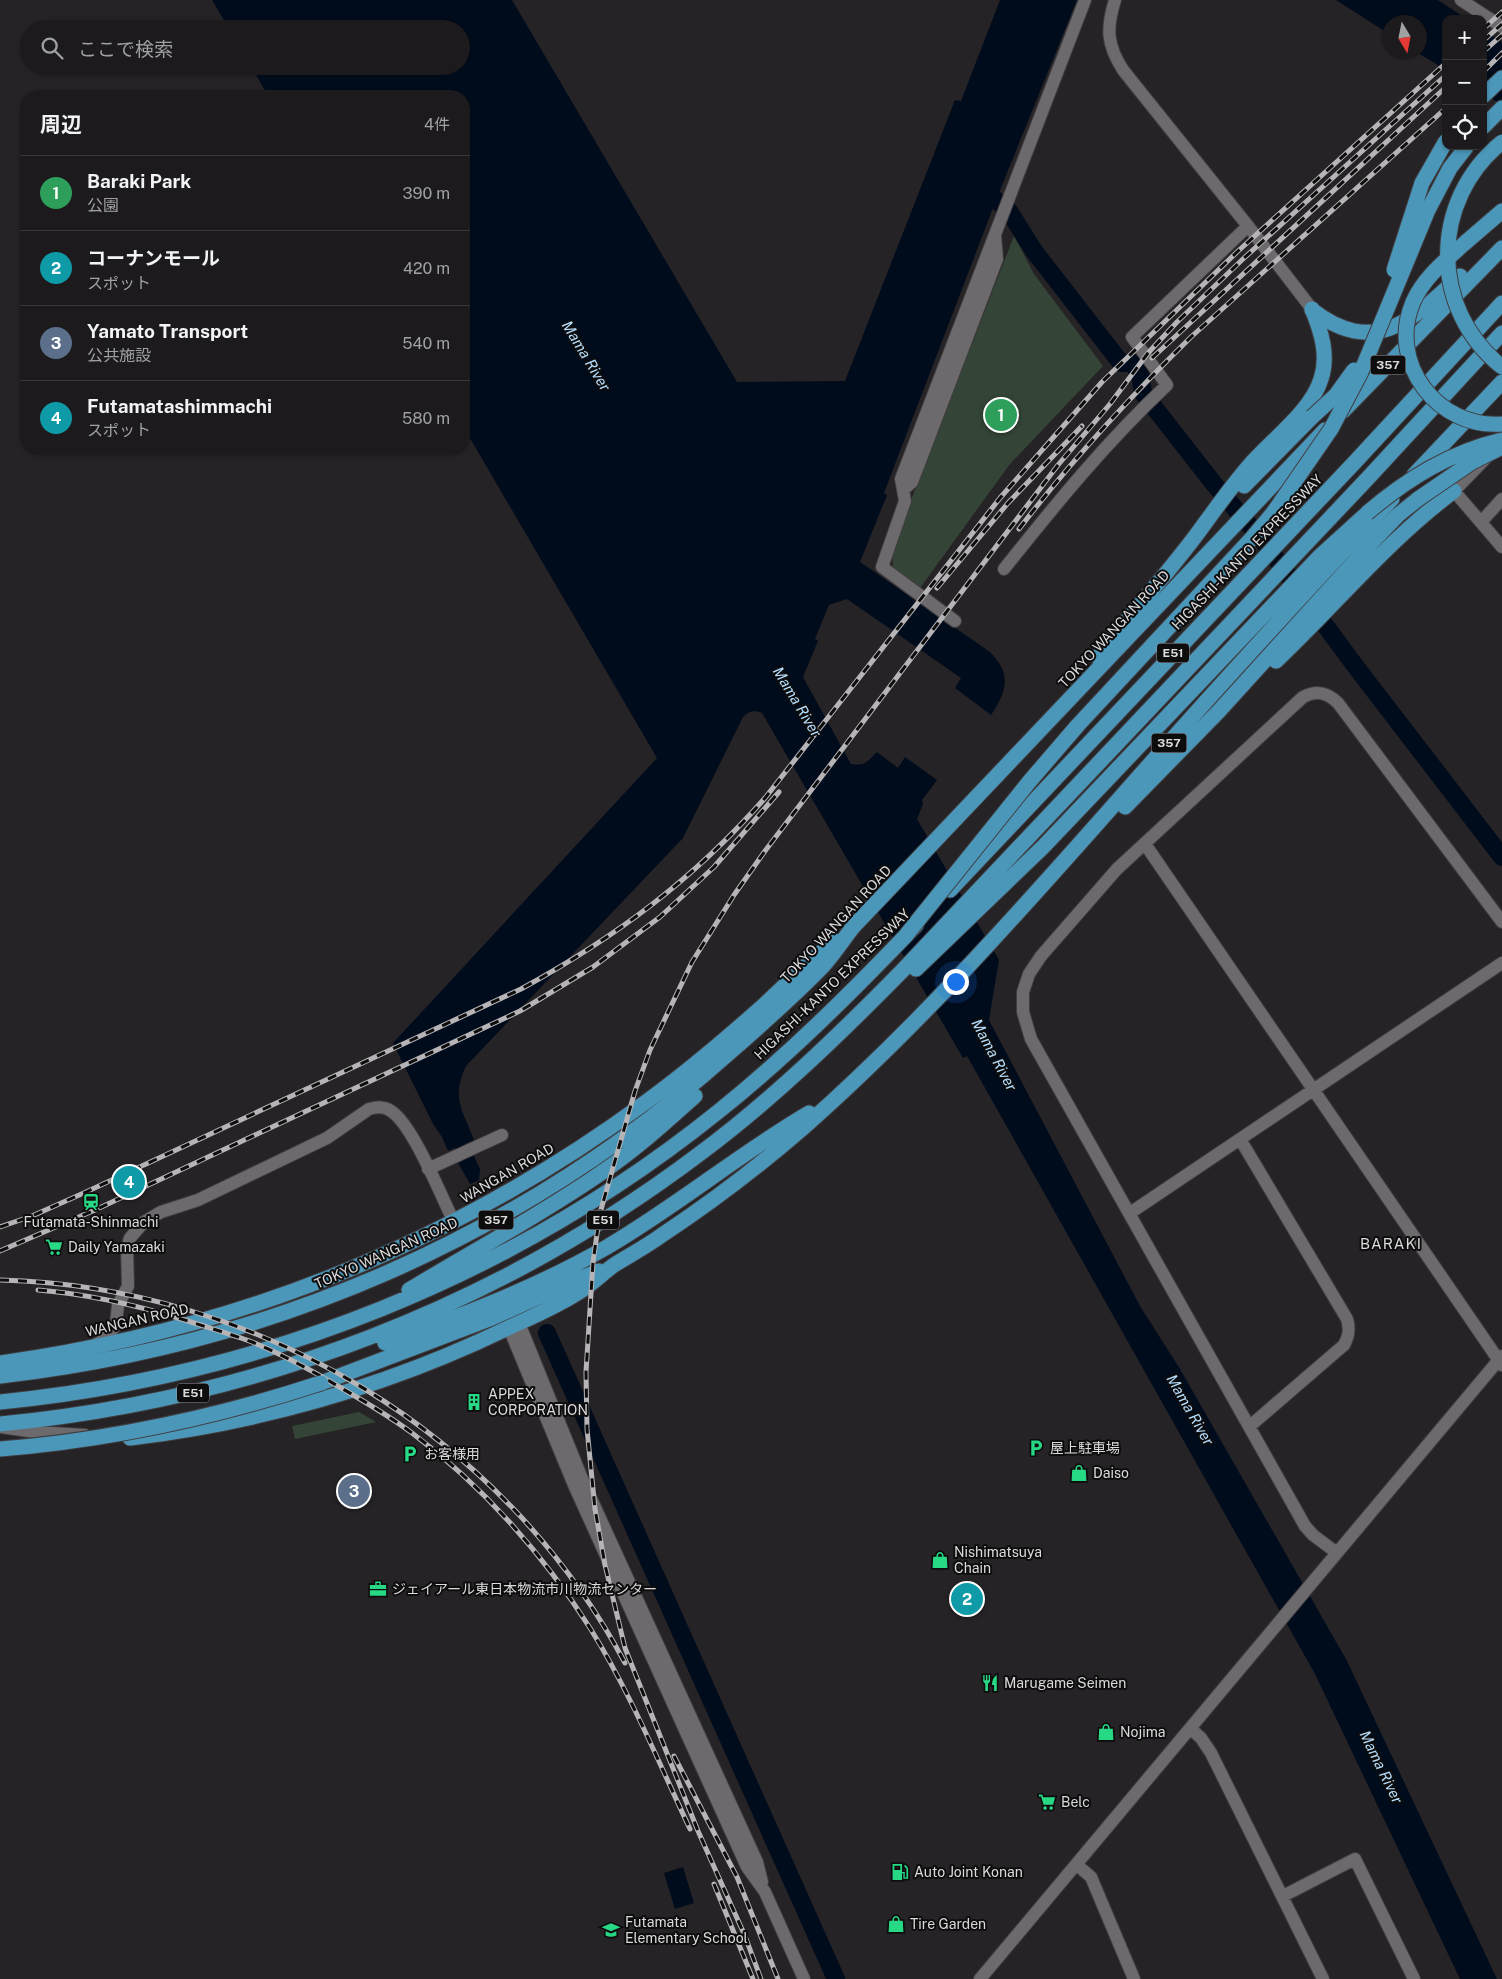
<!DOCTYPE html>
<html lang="ja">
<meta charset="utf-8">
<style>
:root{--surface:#1c1a1c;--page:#292729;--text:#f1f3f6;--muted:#a0a1a3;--line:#3a383b;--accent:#27d885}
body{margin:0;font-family:"Public Sans","Noto Sans JP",sans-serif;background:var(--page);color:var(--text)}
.controls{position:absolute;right:15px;top:15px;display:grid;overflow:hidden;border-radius:10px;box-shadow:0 1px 4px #0004}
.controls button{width:45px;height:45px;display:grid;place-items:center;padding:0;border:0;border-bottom:1px solid var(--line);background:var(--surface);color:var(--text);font:25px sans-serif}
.compass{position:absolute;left:1382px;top:15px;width:45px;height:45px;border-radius:50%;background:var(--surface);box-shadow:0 1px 4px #0004;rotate:170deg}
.you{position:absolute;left:955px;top:981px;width:18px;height:18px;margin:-12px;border:4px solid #fff;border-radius:50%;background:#1a73e8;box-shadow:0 0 0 8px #1a73e833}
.badge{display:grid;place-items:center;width:32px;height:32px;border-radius:50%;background:var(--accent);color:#fff;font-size:16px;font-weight:700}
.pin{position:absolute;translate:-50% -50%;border:2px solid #fff;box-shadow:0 1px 5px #0006}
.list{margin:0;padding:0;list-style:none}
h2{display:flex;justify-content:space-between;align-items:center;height:65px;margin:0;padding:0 20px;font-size:21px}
h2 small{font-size:16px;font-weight:400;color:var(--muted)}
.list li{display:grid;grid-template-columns:32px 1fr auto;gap:15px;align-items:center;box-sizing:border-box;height:75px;padding:0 20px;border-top:1px solid var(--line)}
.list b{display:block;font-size:19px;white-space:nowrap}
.list p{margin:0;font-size:16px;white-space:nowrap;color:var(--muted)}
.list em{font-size:16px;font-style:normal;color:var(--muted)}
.icon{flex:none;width:28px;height:28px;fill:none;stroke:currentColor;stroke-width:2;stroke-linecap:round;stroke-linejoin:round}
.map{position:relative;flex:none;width:1502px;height:1979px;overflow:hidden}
.search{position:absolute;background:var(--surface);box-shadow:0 1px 4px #0004;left:20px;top:20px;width:450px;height:55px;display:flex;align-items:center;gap:12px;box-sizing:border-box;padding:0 18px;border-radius:28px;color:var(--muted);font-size:19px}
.panel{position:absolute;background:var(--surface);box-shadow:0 1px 4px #0004;left:20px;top:90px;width:450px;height:365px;border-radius:20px}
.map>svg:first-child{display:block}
</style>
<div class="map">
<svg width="1502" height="1979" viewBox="0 0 1502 1979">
<rect width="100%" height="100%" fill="#262326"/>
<!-- green -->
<path fill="#344537" d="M1014,236l20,38 69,92 -93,98 -90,124 -27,-20 -1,-19z
M359,1412l17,10 -81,17 -3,-13z"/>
<!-- water -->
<path fill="#000c1c" d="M212,0h300l225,382 108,-1 110,-281 6,1 39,-101h77l-81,200 -112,293 3,2 -27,67 130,90c22,22 17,39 1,63l-36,-27 6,-10 -114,-79 -18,6 -14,34 3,2 -15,36 48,87c13,3 17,-3 26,-12l21,16 7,-11 32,23 -15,20 1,4 -6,15 82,141 -10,60 151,286 40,63 167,292 150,318h-37l-145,-305 -348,-618 -4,2 -201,-345c-8,-3 -13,-2 -19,4l-60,121 -217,228c-15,32 -4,43 8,74l-9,4 6,13 3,-1 6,13 -1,11 -9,4 -12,-21 3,-1 -6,-14 -7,3 -6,-14 -9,-13 -40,-81 264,-285 -193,-330v-332h-196l-17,-30h210v-37h-232z
M1336,0h102l29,19h-21v51l-28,-17 2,-31h-30l-1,12z
M1483,30l19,12v63l-19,-12z
M683,1867l11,36 -19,6 -11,-36z"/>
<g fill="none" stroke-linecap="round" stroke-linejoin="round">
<!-- river -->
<path stroke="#000c1c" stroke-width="18" d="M996,200l13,11 25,40 87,112h11l8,11 3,19 71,91 49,57 93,126 146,190
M547,1333l289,646"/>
<!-- minor casing -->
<g stroke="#403d40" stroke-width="14">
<path id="minor" d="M1115,0c-9,29 -8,45 8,70l125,156 64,83
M1461,0l41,27
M1486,458l-32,33 48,56
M903,490l9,-8 85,-223 -2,-24
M1481,522l21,-23
M1004,569c51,-64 103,-128 163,-184l-35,-48 116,-111
M955,621l-73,-54 23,-66 -4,-22 184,-479
M1145,844l357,521
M1240,1139l107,180c3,10 2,17 -3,26l-94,81
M428,1169l74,-34
M1130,1213l372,-250
M519,1323l64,158 174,381 5,20
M509,1328l65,157 173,382 18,25 39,87
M94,1346l15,-11 7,-11 2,-19 10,-19 -1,-38 3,-10 14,-16 17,-10 37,-12 129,-62 42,-29c8,-2 15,-3 22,2 22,14 50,85 63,111
M0,1427l35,5 50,3
M1337,1553l-24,-18 -8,-9 -274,-487 -8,-27v-20l6,-18 12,-18 76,-87 186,-172c13,-7 24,-5 35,6l164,219
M1191,1729l10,9 10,15 112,226
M1077,1865l14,12 43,102
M1283,1896l72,-37 59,120
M980,1979l522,-623"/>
</g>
<!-- highway casing -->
<g stroke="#403d40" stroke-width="17">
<path id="highway" d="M1483,96l19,-18
M1483,127l19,-19
M1466,242l36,-31
M1312,310c62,48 101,10 148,-34
M1343,411l159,-163
M1414,475l88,-93
M1244,486l68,-69
M1098,657c31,-41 65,-78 96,-119 18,-24 35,-49 55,-72 22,-26 62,-54 72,-87 8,-24 0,-48 -9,-70
M1276,661c60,-57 112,-121 178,-170
M1125,807l94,-96 155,-171 24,-25 20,-16
M950,890l404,-427 148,-160
M916,969l127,-122 277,-291 44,-40
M409,1290c64,-39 130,-74 192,-117 34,-23 64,-50 94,-77
M385,1343c76,-27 153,-56 222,-96 70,-41 132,-93 202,-134
M0,1363c237,-33 453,-119 646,-261 41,-30 80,-63 118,-97 24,-22 46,-45 71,-64
M0,1376c272,-31 524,-140 728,-322 32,-28 65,-57 95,-88 11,-12 20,-26 30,-39l472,-497
M321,1383l171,-65 84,-38 23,-9
M0,1402c263,-26 513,-125 719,-291 71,-57 135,-121 197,-186
M0,1424c257,-25 496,-116 702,-272 72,-54 137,-117 200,-181l466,-493 134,-145
M130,1438c132,-16 261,-53 380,-111 24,-11 50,-22 72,-37 11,-7 21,-17 32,-25 16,-10 33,-19 48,-30 50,-33 97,-69 142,-108 120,-106 225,-226 331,-346 84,-95 170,-189 257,-282"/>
</g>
<!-- minor -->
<use href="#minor" stroke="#6d6a6d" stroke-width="12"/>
<!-- highway -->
<use href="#highway" stroke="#4a97ba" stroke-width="15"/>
<!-- rail casing -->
<g stroke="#b6b4b6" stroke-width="5">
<path id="rail" d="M1483,29l19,-17
M1483,41l19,-17
M1483,52l19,-17
M1483,72l19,-19
M1152,358l294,-271
M1019,529c52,-68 111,-132 172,-192l255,-229
M937,588l71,-85 74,-77
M0,1227l32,-11 54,-24 435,-203c95,-52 172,-109 244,-191l235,-300 102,-116 135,-130 209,-189
M0,1251l95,-41 425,-199 73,-44 67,-50 54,-50 65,-75
M0,1280c257,6 504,155 625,383
M38,1290c51,4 102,16 150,31 21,7 43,13 64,21 29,12 57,27 84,43 26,15 52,30 76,48 70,52 131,121 178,195 40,64 68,133 100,201
M674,1756l63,121 41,102
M714,1884l39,95
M761,1979l-16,-43 -47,-105 -73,-183 -20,-83 -10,-56 -8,-80 -1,-57 7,-110 7,-49 35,-122 15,-41 42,-88 42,-67 31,-44 293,-386 52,-61 38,-51 29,-31 66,-63 203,-184"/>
</g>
<!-- rail -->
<use href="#rail" stroke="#0e0d0e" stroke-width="3" stroke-dasharray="9" stroke-linecap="butt"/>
<!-- highway-bridge casing -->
<g stroke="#403d40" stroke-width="17" stroke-linecap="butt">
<path id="highway-bridge" d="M1502,142c-72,58 -73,167 0,225
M1466,242c-20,18 -42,35 -53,60 -26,61 25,127 89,122
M1394,270l28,-87 24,-42
M1312,417l24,-22 18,-25
M1418,499l54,-37 30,-15
M1367,513c40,-34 83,-61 135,-73
M907,934l122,-152 49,-57 174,-187 21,-25 58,-84 30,-57 67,-162 22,-42 17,-22
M0,1449c110,-9 217,-32 321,-66"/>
</g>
<!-- highway-bridge -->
<use href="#highway-bridge" stroke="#4a97ba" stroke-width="15"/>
</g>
<!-- icons -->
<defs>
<g id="station-bare" transform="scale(1.35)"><path d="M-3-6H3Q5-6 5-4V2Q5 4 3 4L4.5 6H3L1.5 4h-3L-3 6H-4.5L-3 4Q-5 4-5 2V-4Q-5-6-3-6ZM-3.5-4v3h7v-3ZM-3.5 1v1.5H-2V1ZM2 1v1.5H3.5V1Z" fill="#27d885" stroke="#0e0d0e" stroke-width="2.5" paint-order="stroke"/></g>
<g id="supermarket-bare" transform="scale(1.35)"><path d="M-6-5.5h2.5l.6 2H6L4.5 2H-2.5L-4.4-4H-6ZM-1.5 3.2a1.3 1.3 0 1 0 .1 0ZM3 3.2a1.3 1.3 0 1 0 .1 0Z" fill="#27d885" stroke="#0e0d0e" stroke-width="2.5" paint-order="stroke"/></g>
<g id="building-bare" transform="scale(1.35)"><path d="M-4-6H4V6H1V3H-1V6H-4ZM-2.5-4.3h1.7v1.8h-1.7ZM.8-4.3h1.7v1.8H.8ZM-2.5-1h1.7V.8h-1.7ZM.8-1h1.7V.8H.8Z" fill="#27d885" stroke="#0e0d0e" stroke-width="2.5" paint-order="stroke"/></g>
<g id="parking-bare" transform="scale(1.35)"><path d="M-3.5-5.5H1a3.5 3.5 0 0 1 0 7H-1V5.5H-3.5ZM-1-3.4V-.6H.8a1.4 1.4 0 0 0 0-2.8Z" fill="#27d885" stroke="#0e0d0e" stroke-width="2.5" paint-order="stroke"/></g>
<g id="shop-bare" transform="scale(1.35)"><path d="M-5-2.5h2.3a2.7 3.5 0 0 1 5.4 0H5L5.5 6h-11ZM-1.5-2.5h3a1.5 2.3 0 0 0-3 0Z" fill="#27d885" stroke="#0e0d0e" stroke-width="2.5" paint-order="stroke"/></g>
<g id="office-bare" transform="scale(1.35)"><path d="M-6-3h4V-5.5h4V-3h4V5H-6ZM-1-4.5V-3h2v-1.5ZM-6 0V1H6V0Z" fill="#27d885" stroke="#0e0d0e" stroke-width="2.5" paint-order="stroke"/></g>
<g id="restaurant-bare" transform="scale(1.35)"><path d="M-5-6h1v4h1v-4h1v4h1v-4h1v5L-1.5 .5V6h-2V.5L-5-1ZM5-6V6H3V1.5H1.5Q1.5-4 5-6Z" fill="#27d885" stroke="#0e0d0e" stroke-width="2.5" paint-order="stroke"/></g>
<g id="fuel-bare" transform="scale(1.35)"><path d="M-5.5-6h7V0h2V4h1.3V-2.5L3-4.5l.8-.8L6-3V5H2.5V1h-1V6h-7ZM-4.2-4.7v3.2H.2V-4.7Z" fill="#27d885" stroke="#0e0d0e" stroke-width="2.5" paint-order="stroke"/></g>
<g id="school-bare" transform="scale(1.35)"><path d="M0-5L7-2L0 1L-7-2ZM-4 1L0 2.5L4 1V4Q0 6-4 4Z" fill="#27d885" stroke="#0e0d0e" stroke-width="2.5" paint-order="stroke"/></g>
</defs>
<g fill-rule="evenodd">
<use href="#station-bare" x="91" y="1202"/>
<use href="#supermarket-bare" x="54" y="1247"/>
<use href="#building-bare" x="474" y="1402"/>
<use href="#parking-bare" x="1036" y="1448"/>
<use href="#parking-bare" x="410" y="1454"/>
<use href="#shop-bare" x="1079" y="1473"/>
<use href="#shop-bare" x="940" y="1560"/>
<use href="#office-bare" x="378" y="1589"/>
<use href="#restaurant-bare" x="990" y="1683"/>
<use href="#shop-bare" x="1106" y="1732"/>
<use href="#supermarket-bare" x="1047" y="1802"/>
<use href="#fuel-bare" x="900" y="1872"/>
<use href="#shop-bare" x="896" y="1924"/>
<use href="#school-bare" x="611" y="1930"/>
</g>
<g text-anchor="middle" stroke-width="4" stroke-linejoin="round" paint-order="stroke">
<!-- shield labels -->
<g fill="#0e0d0e" stroke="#9e9c9e" stroke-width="1">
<rect x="1370.5" y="355.5" width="35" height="19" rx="4"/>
<rect x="1157" y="643.5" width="32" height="19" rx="4"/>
<rect x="1151.5" y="733.5" width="35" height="19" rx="4"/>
<rect x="478.5" y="1210.5" width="35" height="19" rx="4"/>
<rect x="587" y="1210.5" width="32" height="19" rx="4"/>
<rect x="177" y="1383.5" width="32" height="19" rx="4"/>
</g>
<g font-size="12" font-weight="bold" fill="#dcdadc">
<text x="1388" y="369">357</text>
<text x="1173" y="657">E51</text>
<text x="1169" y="747">357</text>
<text x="496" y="1224">357</text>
<text x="603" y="1224">E51</text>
<text x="193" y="1397">E51</text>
</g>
<!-- street labels -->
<g font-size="14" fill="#dcdadc" stroke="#0e0d0e">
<text transform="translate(1247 552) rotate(-46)" y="5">HIGASHI-KANTO EXPRESSWAY</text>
<text transform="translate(1114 629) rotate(-47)" y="5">TOKYO WANGAN ROAD</text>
<text transform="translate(836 924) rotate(-47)" y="5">TOKYO WANGAN ROAD</text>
<text transform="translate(832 984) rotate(-44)" y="5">HIGASHI-KANTO EXPRESSWAY</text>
<text transform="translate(507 1173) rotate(-30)" y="5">WANGAN ROAD</text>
<text transform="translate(386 1253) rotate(-24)" y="5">TOKYO WANGAN ROAD</text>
<text transform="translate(137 1320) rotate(-13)" y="5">WANGAN ROAD</text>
</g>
<!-- poi labels -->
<g font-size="14" fill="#dcdadc" stroke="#0e0d0e" text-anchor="start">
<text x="91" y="1227" text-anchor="middle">Futamata-Shinmachi</text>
<text x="68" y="1252">Daily Yamazaki</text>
<text x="488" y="1399">APPEX<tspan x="488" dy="16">CORPORATION</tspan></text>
<text x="1050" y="1453">屋上駐車場</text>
<text x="424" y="1459">お客様用</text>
<text x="1093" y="1478">Daiso</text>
<text x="954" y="1557">Nishimatsuya<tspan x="954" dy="16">Chain</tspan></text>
<text x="392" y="1594">ジェイアール東日本物流市川物流センター</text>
<text x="1004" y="1688">Marugame Seimen</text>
<text x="1120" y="1737">Nojima</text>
<text x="1061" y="1807">Belc</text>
<text x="914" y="1877">Auto Joint Konan</text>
<text x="625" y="1927">Futamata<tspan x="625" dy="16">Elementary School</tspan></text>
<text x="910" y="1929">Tire Garden</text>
</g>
<!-- water labels -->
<g font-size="15" font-style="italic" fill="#b6dffe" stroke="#0e0d0e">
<text transform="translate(586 356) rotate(59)" y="5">Mama River</text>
<text transform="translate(797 702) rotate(59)" y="5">Mama River</text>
<text transform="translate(994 1055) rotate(62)" y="5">Mama River</text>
<text transform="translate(1190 1410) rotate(60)" y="5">Mama River</text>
<text transform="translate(1381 1767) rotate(64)" y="5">Mama River</text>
</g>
<!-- neighbourhood labels -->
<g font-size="15" letter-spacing="1" fill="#dcdadc" stroke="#0e0d0e">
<text x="1391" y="1249">BARAKI</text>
</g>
</g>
</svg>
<div class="controls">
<button>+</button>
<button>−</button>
<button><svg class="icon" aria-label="locate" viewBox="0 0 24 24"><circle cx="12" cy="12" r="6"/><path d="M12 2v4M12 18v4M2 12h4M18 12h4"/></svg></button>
</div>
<svg class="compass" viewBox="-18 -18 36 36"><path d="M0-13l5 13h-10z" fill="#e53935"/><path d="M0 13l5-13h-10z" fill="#a0a1a3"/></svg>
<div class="you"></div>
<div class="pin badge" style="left:1001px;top:415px;background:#2e9e5b">1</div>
<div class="pin badge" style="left:967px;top:1599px;background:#0f9aa8">2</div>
<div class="pin badge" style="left:354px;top:1491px;background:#5c6f8a">3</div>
<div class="pin badge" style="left:129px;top:1182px;background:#0f9aa8">4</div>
<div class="search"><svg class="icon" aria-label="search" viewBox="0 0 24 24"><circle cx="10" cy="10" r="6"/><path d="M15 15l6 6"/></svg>ここで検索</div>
<section class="panel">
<h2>周辺<small>4件</small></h2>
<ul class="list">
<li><span class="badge" style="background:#2e9e5b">1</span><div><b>Baraki Park</b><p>公園</p></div><em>390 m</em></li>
<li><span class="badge" style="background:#0f9aa8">2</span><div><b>コーナンモール</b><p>スポット</p></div><em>420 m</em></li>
<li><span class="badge" style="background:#5c6f8a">3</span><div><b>Yamato Transport</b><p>公共施設</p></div><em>540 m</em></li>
<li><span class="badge" style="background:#0f9aa8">4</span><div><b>Futamatashimmachi</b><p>スポット</p></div><em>580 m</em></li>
</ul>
</section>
</div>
